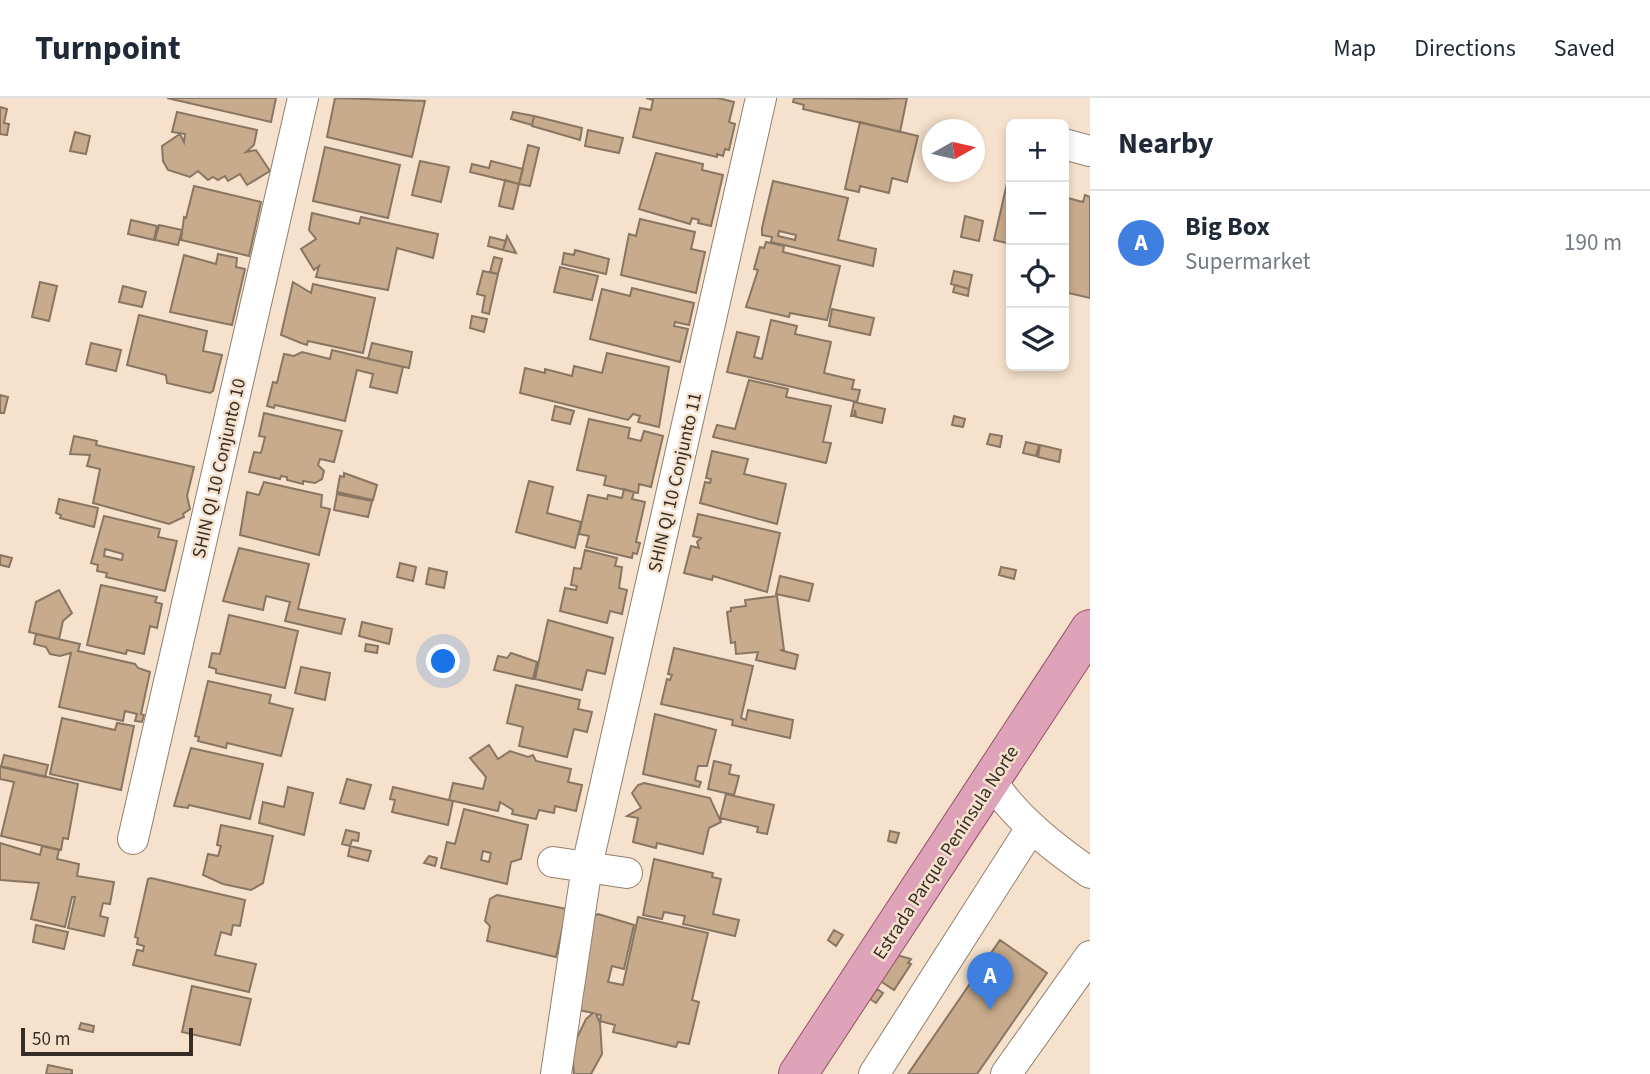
<!DOCTYPE html>
<meta charset="utf-8">
<style>
:root{--surface:#fff;--page:#f2f2f3;--text:#1f2937;--muted:#747a83;--line:#e0e1e3;--accent:#d93025}
body{margin:0;font-family:"Source Sans 3",sans-serif;background:var(--page);color:var(--text)}
.controls{position:absolute;right:21px;top:21px;display:grid;overflow:hidden;border-radius:10px;box-shadow:0 4px 10px #0003}
.controls button{width:63px;height:63px;display:grid;place-items:center;padding:0;border:0;border-bottom:2px solid var(--line);background:var(--surface);color:var(--text);font:35px sans-serif}
.compass{position:absolute;left:922px;top:21px;width:63px;height:63px;border-radius:50%;background:var(--surface);box-shadow:0 4px 10px #0003;rotate:82deg}
.scale{position:absolute;left:21px;bottom:18px;width:172px;box-sizing:border-box;padding-left:7px;border:4px solid #352d25;border-top:0;font-size:19px;line-height:24px;white-space:nowrap;color:#352d25;-webkit-text-stroke:5px #f6e1cc;paint-order:stroke}
.you{position:absolute;left:444px;top:564px;width:24px;height:24px;margin:-18px;border:5px solid #fff;border-radius:50%;background:#1a73e8;box-shadow:0 0 0 10px #1a73e833}
.badge{display:grid;place-items:center;width:46px;height:46px;border-radius:50%;background:var(--accent);color:#fff;font-size:23px;font-weight:700}
.pin{position:absolute;translate:-50% -58px;filter:drop-shadow(0 2px 4px #0008)}
.pin::after{content:'';position:absolute;top:37px;width:24px;height:21px;background:inherit;clip-path:polygon(0 0,100% 0,50% 100%)}
.list{margin:0;padding:0;list-style:none}
h2{display:flex;justify-content:space-between;align-items:center;height:91px;margin:0;padding:0 28px;font-size:30px}
h2 small{font-size:23px;font-weight:400;color:var(--muted)}
.list li{display:grid;grid-template-columns:46px 1fr auto;gap:21px;align-items:center;box-sizing:border-box;height:105px;padding:0 28px;border-top:2px solid var(--line)}
.list b{display:block;font-size:26px;white-space:nowrap}
.list p{margin:0;font-size:23px;white-space:nowrap;color:var(--muted)}
.list em{font-size:23px;font-style:normal;color:var(--muted)}
.icon{flex:none;width:38px;height:38px;fill:none;stroke:currentColor;stroke-width:2;stroke-linecap:round;stroke-linejoin:round}
.map{position:relative;flex:none;width:1090px;height:976px;overflow:hidden}
header{display:flex;align-items:center;gap:42px;box-sizing:border-box;height:98px;padding:0 35px;background:var(--surface);border-bottom:2px solid var(--line)}
header strong{font-size:33px}
nav{display:flex;gap:38px;margin-inline-start:auto;font-size:24px}
main{display:flex}
aside{flex:1;background:var(--surface)}
.map>svg:first-child{display:block}
</style>
<header>
<strong>Turnpoint</strong>
<nav><a>Map</a><a>Directions</a><a>Saved</a></nav>
</header>
<main>
<div class="map">
<svg width="1090" height="976" viewBox="0 0 1090 976">
<rect width="100%" height="100%" fill="#f6e1cc"/>
<!-- building -->
<path fill="#c8aa8c" stroke="#897662" stroke-width="2" fill-rule="evenodd" d="M167,0h109l-5,24z
M335,0l90,3 -13,56 -85,-20z
M646,0h72l16,4 -5,20 6,2 -6,26 -4,-1 -2,7 -6,-2v3l-84,-20 7,-29 11,2 2,-10z
M794,0l85,1 28,-1 -7,34 -97,-23 1,-4 -11,-3z
M0,9l7,2 -3,14 5,1 -2,11 -7,-1z
M177,14l80,18 -3,15 -8,7 10,-2 14,21 -23,14 -7,-11 -12,7 -3,-5 -7,4 -5,-3 -5,3 -10,-9 -8,6 -22,-7 -5,-9 -1,-15 18,-12 4,8 1,-8 -13,-2z
M513,14l21,4 -2,9 -21,-6z
M534,18l48,12 -2,12 -48,-14z
M860,24l58,14 -11,46 -15,-4 -3,15 -29,-7 -1,6 -14,-3z
M588,32l35,8 -4,15 -34,-7z
M75,34l15,4 -4,18 -16,-3z
M528,47l11,3 -9,38 -11,-2z
M325,49l75,18 -12,53 -75,-17z
M656,55l47,11 -1,6 21,5 -12,51 -13,-3 1,-3 -7,-2 -2,6 -51,-15z
M420,63l29,6 -8,35 -29,-7z
M491,63l32,8 -4,15 -49,-12 2,-8 17,4z
M1008,81h3v65l-17,-4z
M505,82l14,4 -6,25 -14,-3z
M773,83l75,17 -10,42 38,9 -3,17 -102,-24 1,-5 -10,-2v-7zM779,133l17,4 -1,5 -17,-4z
M194,88l67,16 -12,54 -68,-16 3,-23 2,1z
M1085,97l5,2v101l-26,-6v-95l19,5z
M312,115l47,11 2,-7 77,17 -5,24 -36,-10 -9,42 -72,-13 3,-11 -5,4 -13,-21 15,-10 -7,-9z
M965,118l18,5 -4,20 -18,-4z
M640,121l55,13 -4,17 14,3 -9,41 -75,-18 8,-41 7,2z
M131,122l26,6 -3,14 -26,-6z
M159,127l23,5 -4,15 -23,-5z
M507,138l9,17 -13,-3z
M490,139l16,4 -3,9 -15,-4z
M766,144l18,4 -1,6 57,14 -13,54 -37,-7 -1,4 -43,-10 12,-37 -4,-1 6,-22 4,1z
M575,152l34,9 -3,15 -44,-10 2,-11 10,2z
M218,156l19,4 -1,9 9,2 -13,56 -62,-13 14,-57 32,9z
M494,159l8,2 -4,15 -8,-2z
M560,169l38,9 -6,24 -38,-8z
M483,173l15,3 -9,40 -7,-2 3,-16 -8,-2z
M954,173l18,4 -3,14 -18,-5z
M40,184l17,4 -8,35 -17,-4z
M293,184l18,11 2,-9 62,14 -12,55 -55,-12 -1,4 -6,-2 -20,-8z
M955,187l14,4 -1,7 -15,-4z
M123,188l23,6 -4,15 -23,-5z
M632,190l62,15 -5,22 -14,-3 -1,4 14,3 -8,33 -90,-23 12,-50 28,7z
M832,211l42,9 -4,17 -41,-9z
M139,217l68,16 -4,20 19,4 -9,36 -3,2 -43,-10 -1,-8 -39,-10z
M472,218l15,3 -3,13 -14,-4z
M771,222l26,6 -2,8 36,8 -7,31 30,7 -2,9 8,1 -3,12 -130,-30 10,-40 22,5 -5,20 8,2z
M91,245l30,7 -5,21 -30,-7z
M372,245l40,9 -3,16 -41,-9z
M332,252l71,17 -6,26 -27,-6 3,-13 -16,-4 -12,51 -70,-16 -1,3 -7,-2 6,-24 4,1 7,-29 10,2 8,-4 28,7z
M607,255l62,14 -10,60 -21,-5 2,-6 -7,-2 -5,6 -108,-27 5,-25 20,5v-4l27,7 2,-10 28,7z
M749,282l39,9 -2,8 45,9 -8,36 8,1 -5,20 -113,-26 4,-12 18,4z
M0,297l8,2 -4,16h-4z
M854,304l31,7 -3,14 -26,-6 -1,-7 -1,6h-3z
M555,308l19,5 -4,13 -18,-4z
M264,315l78,18 -8,31 -14,-3 -2,6 6,6 -2,8 -7,4 -12,-2v3l-16,-4v-3l-6,-1 -1,3 -31,-7 5,-20 7,1 4,-16 -6,-1z
M954,318l11,3 -2,8 -11,-2z
M589,321l41,9 -2,10 13,3 3,-10 19,5 -12,51 -12,-3 -1,9 -34,-8 2,-9 -29,-6z
M990,336l12,2 -2,11 -13,-3z
M74,338l23,5 -1,4 98,22 -7,29 3,13 -7,5 1,3 -15,7 -76,-21 7,-34 -13,-3 3,-11 -20,-1z
M1026,344l13,3 -3,11 -13,-3z
M1040,347l21,5 -2,12 -21,-5z
M712,353l36,8 -4,15 42,10 -9,40 -77,-21 5,-21 5,1 1,-4 -5,-1z
M344,375l33,12 -4,15 -36,-8 3,-16 4,1z
M529,383l24,6 -6,26 34,9 -6,26 -59,-16z
M264,384l58,13 -1,12 9,2 -11,46 -79,-20 7,-43 12,3z
M624,391l10,3 -2,7 13,3 -9,40 4,1 -3,11 -4,-1 -1,5 -46,-11 3,-11 -10,-2 9,-39 19,4 1,-4 14,3z
M337,396l35,7 -4,16 -34,-7z
M59,401l39,9 -4,19 -34,-9 1,-3 -5,-2z
M698,416l82,19 -13,59 -54,-16 -1,4 -28,-7 7,-27 8,2 -2,-6 4,-4 -8,-2z
M104,418l56,13 -2,8 19,4 -12,50 -59,-14 1,-4 -10,-2 1,-6 -7,-2zM105,451l18,5 -1,6 -18,-4z
M239,450l70,16 -11,45 47,10 -4,15 -56,-13 5,-19 -24,-6 -3,14 -40,-9z
M585,452l32,8 -2,8 7,1 -3,21 8,2 -5,24 -12,-3 -3,12 -47,-12 5,-23 11,2 1,-4 -6,-1 3,-17 7,1z
M0,457l12,3 -3,9 -9,-2z
M400,465l16,4 -3,14 -16,-4z
M1001,469l15,3 -2,9 -15,-4z
M429,470l18,4 -3,16 -18,-4z
M780,478l33,8 -4,17 -33,-7z
M101,487l56,12 -2,5 7,2 -5,24 -7,-2 -6,28 -17,-4 -1,4 -39,-9z
M59,492l13,23 -9,8 -4,18 -30,-7 7,-30z
M777,498l7,54h-4l18,5 -3,14 -39,-9 2,-8 -22,2 -1,-12 -4,1 -4,-31 4,-1v-3l15,-2 -1,-6z
M229,517l69,16 -13,57 -69,-15v-4l-7,-2 3,-14 8,1z
M548,522l65,18 -8,36 -18,-4 -5,20 -47,-11z
M362,524l30,7 -3,15 -30,-8z
M36,536l44,10 -2,7 57,13 3,4 12,4 -9,42 3,1 -2,7 -7,-1 2,-7 -12,-3 -2,10 -64,-14 12,-54 -11,3 -10,-2 -4,-7 -12,-3z
M366,546l12,2 -1,7 -12,-2z
M674,550l79,18 -12,52 5,2 2,-10 45,10 -3,18 -58,-13 1,-5 -72,-16 6,-25 3,1 2,-5 -4,-1z
M511,555l26,9 -4,17 -39,-9 4,-14 9,2z
M301,569l29,6 -5,27 -30,-7z
M208,583l63,14 -2,8 24,6 -12,47 -54,-13 -1,5 -28,-7 1,-4 -4,-1z
M516,587l64,15 -2,9 14,3 -5,20 -13,-3 -7,28 -48,-11 4,-19 -16,-4z
M655,616l61,16 -9,36h-9l-3,14 6,2 -2,5 -56,-13z
M62,620l53,12 2,-7 17,3 -13,64 -71,-16z
M489,647l9,14 12,-8 18,6 5,-2 3,6 35,8 -3,13 14,3 -6,26 -21,-5 -1,7 -15,-3 -3,9 -24,-5 1,-4 -13,-8 -2,9 -49,-11 4,-17 30,6 3,-12 -16,-19z
M191,650l72,16 -13,55 -61,-14 -1,3 -14,-2z
M4,657l44,10 -3,12 -44,-10z
M714,663l17,4 -2,9 10,2 -5,19 -26,-6z
M0,668l78,18 -10,55 -5,-1 -2,12 -60,-14 13,-54 -14,-3z
M347,681l24,6 -7,24 -24,-6z
M644,685l66,15 11,24 -12,6 -6,26 -46,-11 -1,5 -23,-6 5,-24 -11,-2 14,-8 -9,-15 6,-8z
M288,689l25,6 -9,42 -45,-12 4,-21 21,5z
M393,689l60,14 -5,24 -56,-13 3,-12 -5,-1z
M726,696l48,11 -7,29 -10,-2 1,-5 -38,-9z
M464,711l64,16 -7,34 -10,3 -4,22 -66,-16 6,-26 8,2zM483,753l8,2 -2,9 -8,-2z
M221,727l52,11 -10,47 -12,7 -28,-6 -20,-9 5,-21 10,2 3,-10 -4,-1z
M346,732l13,3 -1,8 -6,-1 -2,6 -8,-2z
M890,733l9,2 -3,10 -8,-2z
M0,745l40,12 2,-9 17,4 -2,9 22,5 -2,12 37,6 -4,22 -7,-1 -3,13 8,2 -4,18 -36,-8 7,-31h-3l-7,30 -34,-8 8,-36 -39,-3z
M350,748l21,5 -3,10 -20,-5z
M429,758l8,2 -2,8 -11,-3z
M654,761l59,14 -1,4 9,2 -8,35 26,6 -4,16 -52,-12 2,-8 -21,-4 -2,7 -19,-4z
M151,780l94,22 -5,26 -7,-1 -2,10 -10,-3 -6,23 41,9 -7,28 -116,-27 4,-15 6,1 1,-5 -7,-2 1,-6 -3,-1 13,-58z
M497,797l70,14 -11,48 -69,-16 3,-15 -5,-5 5,-22z
M598,816l36,11 -10,44 -12,-3 -4,16 15,3 15,-68 70,16 -16,67 7,2 -10,42 -11,-2 -2,5 -63,-15 2,-7 -15,-4 1,-6 -5,-1 4,9 2,31 -11,20h-17l-2,-26 14,-29 7,-6 -19,-4 16,-91z
M36,827l32,7 -4,17 -31,-7z
M834,832l9,5 -7,11 -8,-6z
M1000,842l47,33 -70,101h-69z
M897,857l14,4 -3,4 3,1 -17,26 -15,-10z
M192,888l59,13 -11,46 -58,-13z
M877,891l6,4 -7,10 -6,-4z
M81,925l13,3 -1,6 -14,-3z
M48,967l24,5v4h-26z"/>
<g fill="none" stroke-linecap="round" stroke-linejoin="round">
<!-- minor casing -->
<g stroke="#927f6c" stroke-width="32">
<path id="minor" d="M1064,46l26,7
M992,684c26,38 61,65 98,91
M133,741l170,-741
M553,764l74,11
M556,976l31,-208 174,-768
M874,976l157,-246
M1006,976l84,-118"/>
</g>
<!-- major casing -->
<g stroke="#955167" stroke-width="40">
<path id="major" d="M798,976l292,-445"/>
</g>
<!-- minor -->
<use href="#minor" stroke="#fff" stroke-width="30"/>
<!-- major -->
<use href="#major" stroke="#dea3b9" stroke-width="38"/>
</g>
<g text-anchor="middle" stroke-width="5" stroke-linejoin="round" paint-order="stroke">
<!-- street labels -->
<g font-size="19" fill="#352d25" stroke="#f6e1cc">
<text transform="translate(218 370) rotate(-77)" y="7">SHIN QI 10 Conjunto 10</text>
<text transform="translate(674 384) rotate(-77)" y="7">SHIN QI 10 Conjunto 11</text>
<text transform="translate(945 754) rotate(-57)" y="7">Estrada Parque Península Norte</text>
</g>
</g>
</svg>
<div class="controls">
<button>+</button>
<button>−</button>
<button><svg class="icon" aria-label="locate" viewBox="0 0 24 24"><circle cx="12" cy="12" r="6"/><path d="M12 2v4M12 18v4M2 12h4M18 12h4"/></svg></button>
<button><svg class="icon" aria-label="layers" viewBox="0 0 24 24"><path d="M12 4l9 5-9 5-9-5zM3 14l9 5 9-5"/></svg></button>
</div>
<svg class="compass" viewBox="-18 -18 36 36"><path d="M0-13l5 13h-10z" fill="#e53935"/><path d="M0 13l5-13h-10z" fill="#747a83"/></svg>
<div class="scale">50 m</div>
<div class="you"></div>
<div class="pin badge" style="left:990px;top:912px;background:#3f7fe0">A</div>
</div>
<aside>
<h2>Nearby<small></small></h2>
<ul class="list">
<li><span class="badge" style="background:#3f7fe0">A</span><div><b>Big Box</b><p>Supermarket</p></div><em>190 m</em></li>
</ul>
</aside>
</main>
